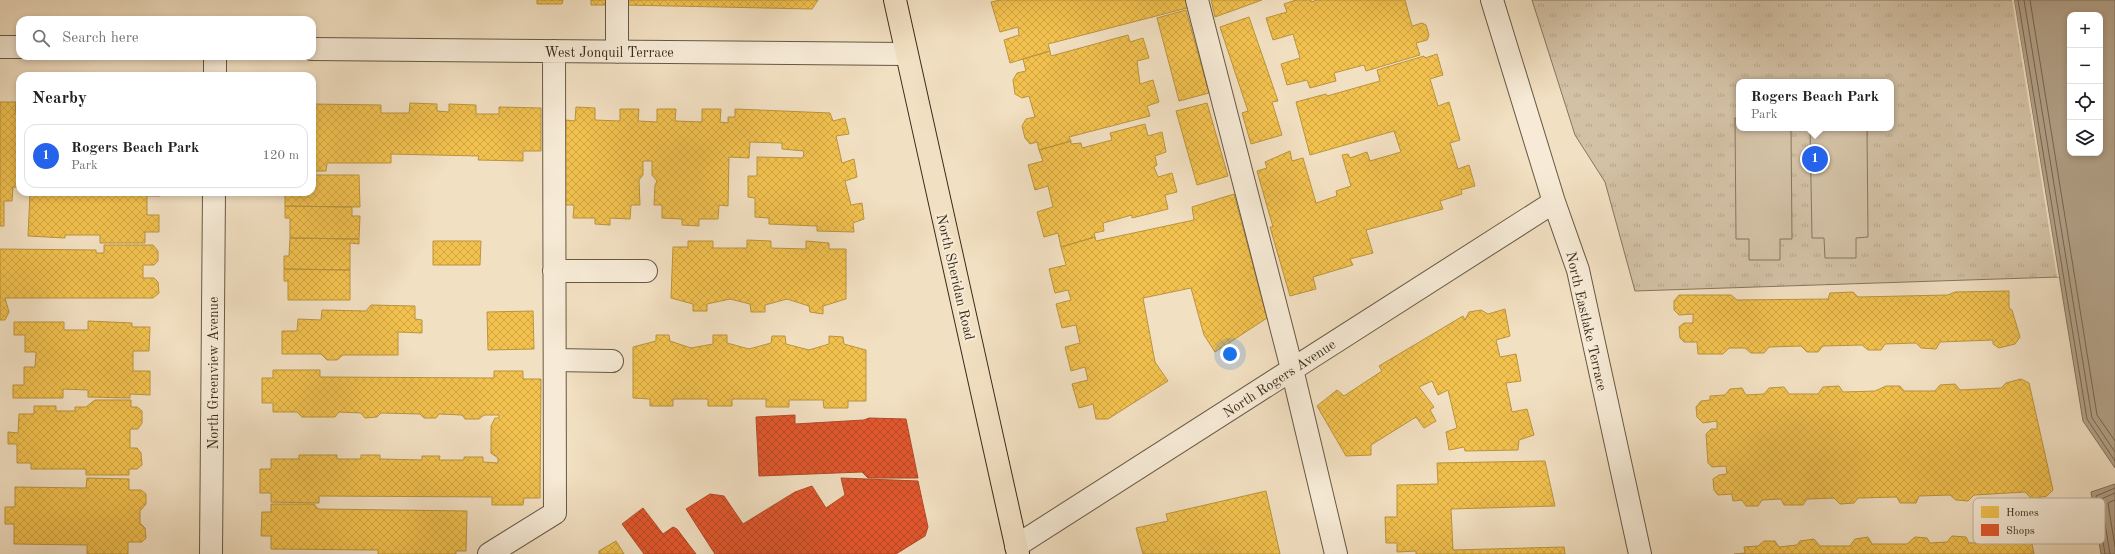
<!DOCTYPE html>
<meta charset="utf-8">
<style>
:root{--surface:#fff;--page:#f2f2f2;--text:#202124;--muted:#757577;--line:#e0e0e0;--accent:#2563eb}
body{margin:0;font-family:"Old Standard TT",serif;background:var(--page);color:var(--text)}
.controls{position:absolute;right:12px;top:12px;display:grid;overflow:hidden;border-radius:8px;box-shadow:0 2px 6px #0003}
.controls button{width:36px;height:36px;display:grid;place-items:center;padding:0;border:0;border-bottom:1px solid var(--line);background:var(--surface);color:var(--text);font:20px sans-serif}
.you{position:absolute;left:1230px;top:354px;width:14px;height:14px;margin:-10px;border:3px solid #fff;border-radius:50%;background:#1a73e8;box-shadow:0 0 0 6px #1a73e833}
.badge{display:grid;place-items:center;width:26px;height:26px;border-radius:50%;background:var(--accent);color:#fff;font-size:13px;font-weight:700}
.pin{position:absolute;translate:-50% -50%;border:2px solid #fff;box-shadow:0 1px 4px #0006}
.popup{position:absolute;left:1736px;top:79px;width:158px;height:52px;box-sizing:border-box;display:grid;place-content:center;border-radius:8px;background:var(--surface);filter:drop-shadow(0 1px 3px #0005);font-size:13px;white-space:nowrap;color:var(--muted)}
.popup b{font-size:15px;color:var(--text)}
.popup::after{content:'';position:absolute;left:50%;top:100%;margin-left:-8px;border:8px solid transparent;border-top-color:var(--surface)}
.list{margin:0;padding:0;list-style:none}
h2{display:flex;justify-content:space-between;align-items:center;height:52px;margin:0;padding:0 16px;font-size:17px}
h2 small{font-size:13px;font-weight:400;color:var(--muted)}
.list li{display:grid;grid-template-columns:26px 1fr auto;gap:12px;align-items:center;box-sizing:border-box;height:64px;margin:0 8px 8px;padding:0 8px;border:1px solid var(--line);border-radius:12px}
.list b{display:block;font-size:15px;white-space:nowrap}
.list p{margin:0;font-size:13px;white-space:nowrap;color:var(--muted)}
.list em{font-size:13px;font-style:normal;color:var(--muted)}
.icon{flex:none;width:22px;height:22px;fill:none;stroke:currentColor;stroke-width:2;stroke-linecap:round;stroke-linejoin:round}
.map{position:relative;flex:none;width:2115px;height:554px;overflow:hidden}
.search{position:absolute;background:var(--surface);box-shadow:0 2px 6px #0003;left:16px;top:16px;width:300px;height:44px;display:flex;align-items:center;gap:10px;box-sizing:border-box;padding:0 14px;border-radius:12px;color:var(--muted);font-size:15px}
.panel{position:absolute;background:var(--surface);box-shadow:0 2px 6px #0003;left:16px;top:72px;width:300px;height:124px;border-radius:12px}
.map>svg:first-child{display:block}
</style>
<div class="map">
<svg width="2115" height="554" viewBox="0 0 2115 554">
<defs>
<pattern id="park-tufts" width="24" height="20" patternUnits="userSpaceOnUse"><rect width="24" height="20" fill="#d3c1a5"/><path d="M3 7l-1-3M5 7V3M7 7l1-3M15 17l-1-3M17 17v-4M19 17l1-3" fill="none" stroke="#b6a68d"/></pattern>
<pattern id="homes-cross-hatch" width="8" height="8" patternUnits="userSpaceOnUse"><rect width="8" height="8" fill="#f2c14e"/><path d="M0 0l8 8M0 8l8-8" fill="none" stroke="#d0a644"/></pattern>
<pattern id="shops-cross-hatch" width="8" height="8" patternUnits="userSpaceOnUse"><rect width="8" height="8" fill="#e4572e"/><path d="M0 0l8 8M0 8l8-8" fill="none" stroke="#ba4826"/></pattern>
</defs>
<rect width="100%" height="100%" fill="#f2e0c2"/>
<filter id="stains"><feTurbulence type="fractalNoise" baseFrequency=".005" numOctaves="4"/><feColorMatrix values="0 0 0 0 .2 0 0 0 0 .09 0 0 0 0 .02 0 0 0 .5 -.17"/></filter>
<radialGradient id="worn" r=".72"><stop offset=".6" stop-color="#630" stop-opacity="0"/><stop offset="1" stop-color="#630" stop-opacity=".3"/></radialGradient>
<!-- park -->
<path fill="url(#park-tufts)" stroke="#86765f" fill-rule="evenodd" d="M1532,0h482l45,277 -424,14 -30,-109 -30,-47zM1739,82h152v46h-152z"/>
<!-- pitch -->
<path fill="#d3c1a5" stroke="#86765f" d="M1735,118h4v10h52l1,111h-12v21h-31v-21h-13z
M1810,128h57l1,109 -12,1v20h-31l-1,-20h-12z"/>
<!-- water -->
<path fill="#b3a289" stroke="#82725c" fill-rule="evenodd" d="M2014,0h101v468l-32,-47zM2070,15h30v138h-30z
M2115,484v70h-14l-10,-62z"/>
<!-- pier -->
<path fill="#f2e0c2" d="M2012,0h2l45,277h-2z"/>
<!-- homes -->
<path fill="url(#homes-cross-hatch)" stroke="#ba943e" d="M537,0h26l-1,4h-25z
M591,0h24v5h-24z
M625,0h193l-6,9 -187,-4z
M1000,0h189l2,7 -143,37 2,7 -40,12 -6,-23 15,-5 -1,-8 -18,5 -9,-30z
M1211,0h51l-47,17z
M1296,0h15v2l6,-2h88l7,26 10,-3 4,2 3,10 -2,5 -11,3 4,12 -54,16 -2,-6 -30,8 2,8 -26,7 -3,-8 -20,5 -6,-21 19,-6 -7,-24 -20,6 -7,-22 21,-6 -3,-8z
M1186,10l23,83 -30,8 -22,-83z
M1249,17l29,84 -6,1 10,33 -31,9 -9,-31 6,-2 -28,-84z
M1128,35l2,7 13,-4 6,20 -12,3 3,23 13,-4 6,22 -12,4 3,10 -81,21 2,4 -32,9 -2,-8 -7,2 -5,-6 -3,-12 4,-7 9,-2 -6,-21 -7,2 -7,-4 -2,-14 4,-7 9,-2 -3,-12 27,-8 1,5z
M1437,54l6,21 -13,4 8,27 11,-4 11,38 -10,3 8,26 11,-4 6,21 -14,4 1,4 -22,7 3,8 -77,21 7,23 -23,6 3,6 -40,12 3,12 -26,7 -20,-69h3l-16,-56 10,-3 -2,-6 25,-11 2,10 11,-3 13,45 21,-7 -1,-5 15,-5 -9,-31 6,-1 2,4 17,-6 3,9 31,-9 -7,-21 -84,24 -14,-53 30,-8 1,2 53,-15 -3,-11 47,-14 1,2z
M0,102h16l-1,12h5v73h-7l-1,14h-8v25h-4z
M410,103l27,1v7l12,1v-8l27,1v9h23v-7l42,1v43h-18v10l-45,-1 1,-4 -88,-2v9h-64l-1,8h-14v-67l69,1v8h28z
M1207,103l21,73 -31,9 -21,-74z
M576,107l19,1v12l25,1v-12h19l-1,12 19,1v-13h19l-1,12 27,1v-13h19l-1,13 8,1v-6h7v-8l95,4 3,8 12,-3 4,16 -13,2 6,27 12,-4 3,18 -12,4 6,24 11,-2 2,16 -11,4 1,9 -37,-1v-5l-48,-2v-6l-14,-1v-19l-7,-1v-21h9v-19l46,1 1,-7 -22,-2v-6l-32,-1 -1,16 -20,-1 -1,49 -9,-1 -1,14h-19v7l-17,-1v-6l-20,-1v-13h-8l1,-20 2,-4 -5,-6v-14h-9v14l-4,5 1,25h-9l-1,14 -20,-1v7l-15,-1v-6h-22l1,-13h-10l2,-85 9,1z
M1145,124l3,12 14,-4 4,20 -11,4 2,9 -3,2 4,10 14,-4 5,19 -12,3 3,14 -36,9v-3l-29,8 1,8 -10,2 1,4 -34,10 -3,-14 -14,4 -7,-25 16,-5 -5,-21 -13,4 -7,-25 15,-4 -4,-11 32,-9v3l10,-1 1,5 30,-8 -2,-7z
M312,175h47l1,32 -75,-1v-12l3,-2h24z
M87,192h73v4h-13v19h12v17h-14v11h-45v-8h-35v3l-37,-2 2,-43z
M1234,194l33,124 -52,34 -11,-17 -13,-47 -48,10 12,64 13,19 -60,38h-12l-3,-15 -14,4 -7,-24 16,-4 -3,-13 -14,4 -6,-24 15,-4 -4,-18 -14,3 -6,-24 15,-4 -3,-10 -13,3 -6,-24 17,-4 -5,-18 34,-10 1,4 98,-21 -2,-13z
M285,206l67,1v9h8l-1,23 -69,-1v-20h-5z
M290,238l69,1v5l-9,-1v27l-66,-1v-13h5z
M747,240l24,1v7l35,1v-8l23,2v6h17v50l-23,7v8l-13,-2 -1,-6 -22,-7 -22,6v7h-14l-1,-8 -20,-5 -23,5v7h-14v-7l-22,-6 2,-51h15v-6h25v7h34z
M433,241h48l-1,24h-47z
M104,245h49l5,6v10l-4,4h-11v13h11l4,4 1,11 -6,5h-148l4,14 -4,8h-5v-71l96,1v3h8z
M284,269l66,1v30h-62v-19h-4z
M2009,291v17l3,2 8,27 -5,7 -16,4 -6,-4v-4l-53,2 -4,7 -15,-1 -5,-5 -31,1 -4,6h-13l-6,-5 -39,1 -5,6h-11l-6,-6 -32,1 -5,6h-13l-6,-5h-16l-6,6h-25l-1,-12h-13l-4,-4 -1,-11 5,-4h9v-9l-14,1 -5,-5v-9l5,-6h52l6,5 91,-1 2,-6 23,-1 5,5 90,-2 7,-3z
M371,305l44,1v13l7,1v13l-24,-1v23h-55l-6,5h-10l-6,-6h-39v-23h15l1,-12 23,1 1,-10 44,1z
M1505,309l5,27 -14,4 4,17 16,-3 5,27 -15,2 6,29 15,-3 7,26 -15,5 -1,10 -53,1 -1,-4 -15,3 -3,-18 11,-4 -9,-38 -10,5 -6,-14 -13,6 15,20 -4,3 6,11 -12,7 -8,-11 -45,28v10l-25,1 -29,-50 20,-16 7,6 38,-25 -3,-5 84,-50 2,4 4,-8 12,-2 7,4z
M533,311l1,38 -46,1 -1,-38z
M88,321l44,2v4h18l-1,24h-16v20h17v24l-20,-1v4l-42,-1v-7l-25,-1v9h-50v-13h11v-18h11l1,-15h-11v-17h-11v-13h50v8h24z
M656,335h13l1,6 21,7 22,-4v-9h14v8l22,6 22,-6 1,-7h13l1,8 23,6 20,-6v-8l14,1 1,7 22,6v51h-18v7h-24l-1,-8h-34v7h-23v-8h-34v7h-24v-7h-35v7h-23v-7l-17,-1v-51l23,-6z
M273,370h47v7l174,1v-7h29v8h18l-1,119h-16l-1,7h-31v-8l-173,-1v7l-48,-1v-9h-11v-24h11v-10h28v-4h38v4h24v-4h19v4l42,1v-4h18l-1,4h25v-3h19v5l15,1v-5l-7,-5v-27l4,-8h4v-3h-15l-5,4h-14l-3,-4 -23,-1 -3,4h-12l-4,-4 -39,-1 -4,4 -12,1 -4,-5 -22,-1 -4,5h-33l-5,-5h-24v-9h-11v-25h11z
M2021,379l8,4 24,107 -6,6 -15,3 -7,-7 -51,3 -6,6 -12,-1 -6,-5 -31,1 -3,7h-16l-3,-6 -39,1 -4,5 -14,1 -6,-6 -27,1 -4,6h-19l-3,-6 -19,1 -4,6h-12l-4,-6 -9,1 -1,-7 -14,1 -4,-5 -1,-11 6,-4 8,-1 -1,-8 -14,1 -4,-4 -2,-29 5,-5h6v-8l-14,2 -6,-6 -1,-10 5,-6 9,-1v-4l15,-1 5,-6 12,-1 4,7 18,-1 5,-6 15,-1 5,7h29l5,-7 16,-1 4,6 32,-1 11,-5h14l4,5h31l5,-6 15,-1 5,6 41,-2 5,-5z
M95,400h36v7h6l5,4v12l-4,6h-8v19h7l4,5 1,12 -5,4h-8v6h-43v-6h-55v-6h-14v-19h-9v-12l10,1 1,-19h15v-8h22v5h19v-4h11z
M1545,461l10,45 -104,3 2,41 111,-3 1,7h-149v-3l-19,1v-9h-11l-1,-26h12v-32l41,-1 -1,-21z
M87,478l42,1v11h12l5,4v10l-6,7v12l5,5 1,10 -4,4h-14v12h-41v-9l-73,-1v-20h-9v-17h10v-20l71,1z
M1266,491l14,63h-137l-7,-26 32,-7 -2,-7z
M271,504h43l4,5 149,2 -1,40h-10v3h-78v-4l-107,-1v-13h-10l1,-24h9z
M2025,532l5,2 4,20h-300l11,-1 -1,-6 14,-1 6,-5h11l4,6 18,-2 3,-4 14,-2 6,7h30l5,-7 13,-2 4,7h35l8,-7 12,1 3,5 17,-1 5,-6 14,1 3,6 39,-1 4,-8z
M616,541l8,13h-25v-3z"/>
<!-- shops -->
<path fill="url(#shops-cross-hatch)" stroke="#b14a28" d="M795,415v9l69,-4 5,-2 37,1 12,59h-50l-6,-6 -103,4 -3,-59z
M841,478l77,3 10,46 -3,9 -29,18h-181l-29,-45 24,-15 14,2 19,28 52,-32 17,-6 14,22 19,-13z
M643,508l20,26 10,-7 4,2 19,25h-52l-22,-30z"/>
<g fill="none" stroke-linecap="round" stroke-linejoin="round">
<!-- shore -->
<path stroke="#766651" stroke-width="1" d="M2018,0l69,419 28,42
M2024,0l68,418 23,34
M2030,0l67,415 18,26
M2115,500l-7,3 7,44
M2105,554l-9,-58 19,-8
M2110,554l-9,-55 14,-6"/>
<!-- minor casing -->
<g stroke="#675843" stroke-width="24">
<path id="minor" d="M617,0v52
M1197,0l95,369 44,185
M1492,0l62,202 24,68 62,284
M0,47h20
M312,49l594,5
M215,76v-20
M554,271h92
M555,360l57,1
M1016,546l538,-344
M211,554l3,-362
M489,554l66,-41 -1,-462"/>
</g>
<!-- major casing -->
<g stroke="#392b19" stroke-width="24">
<path id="major" d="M895,0l123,554"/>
</g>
<!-- minor -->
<use href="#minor" stroke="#f7ebd7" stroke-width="22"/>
<!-- major -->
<use href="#major" stroke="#f2e0c2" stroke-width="22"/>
</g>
<g text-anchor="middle" stroke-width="4" stroke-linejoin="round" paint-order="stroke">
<!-- street labels -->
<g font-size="14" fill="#392b19" stroke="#f7ebd7">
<text x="609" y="57">West Jonquil Terrace</text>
<text transform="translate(956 277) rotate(77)" y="5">North Sheridan Road</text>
<text transform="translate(1587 321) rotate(77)" y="5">North Eastlake Terrace</text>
<text transform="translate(213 373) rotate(-90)" y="5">North Greenview Avenue</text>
<text transform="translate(1279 378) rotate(-33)" y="5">North Rogers Avenue</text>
</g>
</g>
<!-- legend -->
<rect x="1973" y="498" width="132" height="46" rx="6" fill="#f7ebd7" stroke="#beb19e" stroke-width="1"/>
<rect x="1981" y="506" width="18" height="12" fill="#f2c14e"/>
<rect x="1981" y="524" width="18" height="12" fill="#e4572e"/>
<g font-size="11" fill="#392b19">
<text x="2006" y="516">Homes</text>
<text x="2006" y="534">Shops</text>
</g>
<rect width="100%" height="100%" filter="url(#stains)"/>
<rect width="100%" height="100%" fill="url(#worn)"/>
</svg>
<div class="controls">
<button>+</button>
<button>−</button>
<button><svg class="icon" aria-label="locate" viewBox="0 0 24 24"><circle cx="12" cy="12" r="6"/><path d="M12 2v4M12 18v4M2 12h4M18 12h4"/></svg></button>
<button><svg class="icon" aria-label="layers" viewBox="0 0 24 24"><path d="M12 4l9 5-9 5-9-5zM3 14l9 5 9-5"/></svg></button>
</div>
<div class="you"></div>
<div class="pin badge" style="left:1815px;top:159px">1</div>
<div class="popup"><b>Rogers Beach Park</b>Park</div>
<div class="search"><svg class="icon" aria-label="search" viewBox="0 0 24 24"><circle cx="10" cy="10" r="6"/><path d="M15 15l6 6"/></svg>Search here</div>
<section class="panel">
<h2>Nearby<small></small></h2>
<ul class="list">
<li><span class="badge">1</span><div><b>Rogers Beach Park</b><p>Park</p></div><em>120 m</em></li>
</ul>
</section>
</div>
